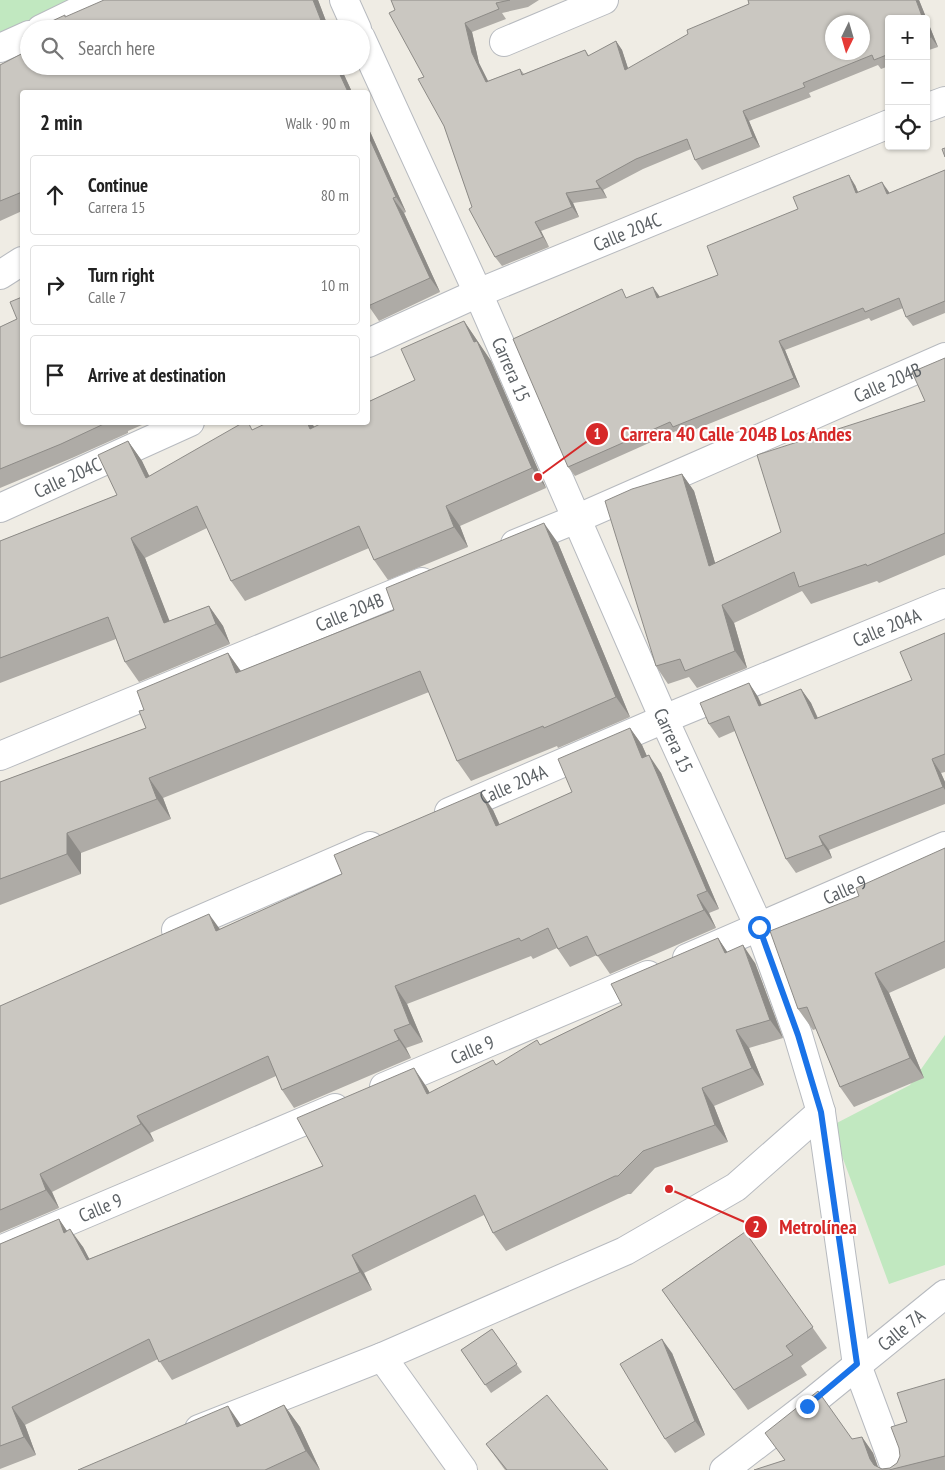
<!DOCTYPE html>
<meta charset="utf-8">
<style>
:root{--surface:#fff;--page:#f6f6f6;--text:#222;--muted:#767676;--line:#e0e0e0}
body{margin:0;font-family:"PT Sans Narrow",sans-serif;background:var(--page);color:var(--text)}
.controls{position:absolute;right:15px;top:15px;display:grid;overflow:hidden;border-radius:5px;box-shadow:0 1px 4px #0004}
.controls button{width:45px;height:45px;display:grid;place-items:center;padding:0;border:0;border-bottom:1px solid var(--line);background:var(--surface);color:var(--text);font:25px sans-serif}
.compass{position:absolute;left:825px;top:15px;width:45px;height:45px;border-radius:50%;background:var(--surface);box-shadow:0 1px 4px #0004;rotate:185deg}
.stop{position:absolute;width:15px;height:15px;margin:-11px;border:4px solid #1a73e8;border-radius:50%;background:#fff}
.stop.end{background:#1a73e8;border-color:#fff;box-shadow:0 1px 5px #0008}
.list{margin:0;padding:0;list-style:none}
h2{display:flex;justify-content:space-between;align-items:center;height:65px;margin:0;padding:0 20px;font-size:21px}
h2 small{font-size:16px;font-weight:400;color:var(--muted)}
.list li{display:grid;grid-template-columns:32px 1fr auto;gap:15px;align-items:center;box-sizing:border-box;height:80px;margin:0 10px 10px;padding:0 10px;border:1px solid var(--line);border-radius:5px}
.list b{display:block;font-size:19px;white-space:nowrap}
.list p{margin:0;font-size:16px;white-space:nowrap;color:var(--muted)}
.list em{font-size:16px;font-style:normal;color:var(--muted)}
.icon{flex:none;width:28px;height:28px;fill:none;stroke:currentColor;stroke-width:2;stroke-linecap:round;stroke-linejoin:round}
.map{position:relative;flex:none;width:945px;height:1470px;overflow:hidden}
.search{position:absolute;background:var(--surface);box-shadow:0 1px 4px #0004;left:20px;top:20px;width:350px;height:55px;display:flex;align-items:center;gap:12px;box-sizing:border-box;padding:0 18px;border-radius:28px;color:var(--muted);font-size:19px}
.panel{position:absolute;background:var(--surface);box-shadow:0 1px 4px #0004;left:20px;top:90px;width:350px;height:335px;border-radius:5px}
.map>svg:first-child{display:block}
</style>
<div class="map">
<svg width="945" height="1470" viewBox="0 0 945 1470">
<rect width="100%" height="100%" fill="#efece4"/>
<!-- green -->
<path fill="#c1e8c0" d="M0,0h90l-90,42z
M945,1035v230l-56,19 -58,-158 79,-41z"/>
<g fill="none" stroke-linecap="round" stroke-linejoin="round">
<!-- street casing -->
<g stroke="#b7babf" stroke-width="30">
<g id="street">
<path d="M344,0l13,29"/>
<path d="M41,29l60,-29"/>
<path id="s1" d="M361,38l117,255 186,426 95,208 39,108 23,77 36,253 39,105"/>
<path d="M504,42l100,-42"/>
<path d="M0,48l29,-13"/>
<path d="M926,108l19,-7"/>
<path d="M0,275l22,-14"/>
<path id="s2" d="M368,343l110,-50 411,-169"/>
<path id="s3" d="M0,508l190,-86"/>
<path id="s4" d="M515,544l61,-25 369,-162"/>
<path id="s5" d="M0,756l422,-174"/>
<path id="s6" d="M449,812l215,-93 281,-116"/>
<path d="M176,930l194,-84"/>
<path id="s7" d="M687,958l258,-112"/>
<path id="s8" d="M384,1087l264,-112"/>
<path id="s9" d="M0,1250l335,-142"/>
<path d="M382,1357l81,113"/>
<path d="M199,1429l183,-72 243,-106 111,-64 85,-75"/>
<path id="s10" d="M724,1470l83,-64 138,-112"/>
</g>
</g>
<!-- street -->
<use href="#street" stroke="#fff" stroke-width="28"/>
</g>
<!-- wall -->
<path fill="#aeaba6" d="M318,0l11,29h-294l31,-12z
M391,0h148l-11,7 -26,6 4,6 -34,13 7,31 9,18 32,-12 4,5 61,-24 4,6 27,-15 6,9 6,19 121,-65 -1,-4h171l19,47 -12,4v-32h-37v47l-8,3 -3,-4 -69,28 2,4 -62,24 11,26 -58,23 -7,-10 -4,-11 -48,20 -40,21 4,8 -34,5 6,14 -38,14 8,16 -47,19 -7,-9 -23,-50 -28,-81 -20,-49z
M0,65l29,1h311l12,26h-330v119l-22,10z
M368,127l38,85 -2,1 36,79 -61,29 -9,-13 -2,1z
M945,170v143l-32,13 -7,-9 -3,-9 -32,13 -2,-3 -84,32 15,37 -121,49 -3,-5 -101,45 -7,-9 92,-170 58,-22 137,-90 3,7h31v1z
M17,319l5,103h127l-21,9v2l-56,25 -72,30v-161z
M464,321l27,40 55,127 -86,38 8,21 -80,33 -14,-20 -5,-12 -124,53 -14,-20 -24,-53 -62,30 24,63 40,-15 14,20 7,18 -91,38 -14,-20 -9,-23 -116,44v-142l117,-46 11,-54 14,20 7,15 105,-47 57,-7 3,5 101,-47z
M945,358v197l-66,28 -2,-2 -66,23 -9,-13 -68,32 13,45 -50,20 -8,-11 -21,7 -12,-18 26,-192 12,17 21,72 66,-31 144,-131z
M558,543l72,174 -72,31 -1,-2 -86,35 -14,-20 -28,-69 -266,106 8,21 -90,34v21l-81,31v-123l146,-54 -2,-18 84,-57 13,18 153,-61z
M945,633v139l-4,1 4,9v22l-116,46 3,8 -36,15 -10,-14 -51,-128 -16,7 -10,-14 40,-41 9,14 4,8 39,-16 10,14 7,15 94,-38z
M630,728l12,17 5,11 14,17 58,136 -10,4 7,15 -106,46 -13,-19 -27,12 -13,-19 -24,11 -2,-3 -124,48 16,38 -17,6 5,10 -117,50 -12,-18 -6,-14 -126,57 4,8 -102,51 7,16 -59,25v-227l220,-77 273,-119 7,15 72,-33z
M945,848v120l-56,25 35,85 -70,29 -14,-20 -24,-58 -3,1 -15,-21 61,-113z
M718,938l9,14 28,11 28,75 -34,10 15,37 -50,21 14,36 -73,26 -24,26h-3l-122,57 -13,-18 -9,-18 -120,58 8,17 -200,90 -14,-21 -133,66 11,30 -36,14v-225l59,-25 8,12 16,16 6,12 234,-93 103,-80 4,7 66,-28 44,-20 82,-40z
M745,1232l82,116 -26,18 6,9 -59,35 -86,-120z
M492,1329l30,43 -31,21 -30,-43z
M672,1353l33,82 -30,18 -10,-14z
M945,1379v91h-191l108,-33 11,16 5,14 4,2 8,-1 7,-5 3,-7 7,-34z
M284,1405l16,22 20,43h-242l163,-45z
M486,1444l122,26h-103z"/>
<!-- shaded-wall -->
<path fill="#8d8b87" d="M313,0h5l11,29h-3l-4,-6z
M916,0h3l19,47 -7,-10 -5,-11v-7h-3z
M465,23l7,9 7,31 14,28 -7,-9 -14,-29z
M616,41l6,9 10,30 -7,-10z
M336,66h4l12,26h-4z
M743,111l6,10 11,26 -7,-10z
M368,127l38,85 -10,-15 -28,-62z
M849,175l6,10 7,17 -6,-9z
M596,181l7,9 4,8 -7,-10z
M882,182l7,10 4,11 -6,-9z
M566,193l7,10 6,14 -7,-10z
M393,198l11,15 36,79 -10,-14z
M535,222l6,9 8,16 -6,-10z
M653,287l7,10 -3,1z
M464,321l27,40 55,127 -14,-20z
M779,341l6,9 15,37 -6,-9z
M307,422h4l4,6 -5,1z
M128,441l14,20 18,37 -14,-20z
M682,474l12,17 27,92 -12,-17z
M446,506l14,20 8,21 -14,-20z
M544,523l14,20 72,174 -14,-20z
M131,538l14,20 32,82 -13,-17z
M722,605l12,18 13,45 -12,-17z
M209,606l14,20 7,18 -14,-20z
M228,653l14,20h-6z
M749,683l9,14 10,23 -9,-14z
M801,689l10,14 13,30 -9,-14z
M630,728l12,17 13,30 -13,-17z
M649,755l12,18 58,136 -12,-18z
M932,759l9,14 4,9v8l-2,-3z
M149,778l14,20 8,21 -14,-20z
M481,792l12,18 15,34 -12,-18z
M67,833l14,20v21l-14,-20z
M819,836l10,14 3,8 -9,-13z
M697,895l12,18 7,15 -12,-18z
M209,914l13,18 -6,-1z
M718,938l12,18 -5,-3z
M743,945l12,18 28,75 -13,-18z
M875,973l14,20 35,85 -14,-20z
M395,986l12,18 16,38 -13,-18z
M394,1030l12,18 5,10 -12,-18z
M736,1030l13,18 15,37 -12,-17z
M414,1068l12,18 14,26 -13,-18z
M702,1088l12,18 14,36 -13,-17z
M137,1116l13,17 4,8 -13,-17z
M40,1174l12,18 7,16 -13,-18z
M59,1219l12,18 -7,-4z
M70,1229l13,18 16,30 -12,-17z
M352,1255l12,18 8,17 -12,-18z
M662,1339l10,14 33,82 -10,-14z
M284,1405l16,22 20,43 -14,-19z
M228,1406l15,22 -6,-1z
M12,1407l13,18 11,30 -12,-18z
M862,1437l11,16 6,17h-1l-8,-11z"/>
<!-- building -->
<path fill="#cac7c1" stroke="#8d8b87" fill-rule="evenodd" d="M104,0h209l9,23 -4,3 1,3h-284l30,-14v2z
M391,0h119l-14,3 3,6 -34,14 7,30 14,29 34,-13 2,6 63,-25 3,6 28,-15 9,29 63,-36 -1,-4 62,-26 -1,-4h168l7,19h-34v35l-15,6 -2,-5 -69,28 2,4 -62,24 10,26 -58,23 -8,-21 -51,20 -40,22 4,7 -34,5 6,14 -37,15 8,15 -48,20 -26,-48 3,-2 -28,-81 -26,-47 6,-2 -35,-64 6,-3zM832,22h30v30h-30z
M926,26l5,11 -5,2z
M29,31v19l-6,-14z
M29,50v16h307l12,26h-326v100l-22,9v-136z
M368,135l28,62 -3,1 37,80 -62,28z
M945,148v9l-3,-8z
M945,170v131l-39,16 -7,-19 -34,14 -2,-4 -84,33 15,37 -121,49 -3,-5 -102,45 -55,-128 109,-50 4,9 27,-11 4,11 61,-23 -11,-29 91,-37 -5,-12 56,-22 7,18 26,-11 5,12z
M22,297v125h86l-47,22 -61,25v-142l17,-8 -7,-17z
M464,321l10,21 3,-1 55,127 -86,38 8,21 -80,33 -15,-34 -128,55 -34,-75 -66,32 33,85 45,-17 7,18 -91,38 -17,-45 -108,41v-117l117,-46 -19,-40 30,-14 18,37 98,-56h4l4,8 17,-8h38l3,7 14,-7h44v-20l47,-22 -14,-31z
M945,358v175l-78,33 -1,-2 -67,23 -5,-15 -72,33 13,46 -50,20 -5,-12 -24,7 -51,-165 27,-12 50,-15 27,92 72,-34 -24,-77 168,-54 -13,-29z
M544,523l72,174 -72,31 -1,-2 -86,35 -37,-90 -271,107 8,21 -90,34v21l-67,25v-97l146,-54 -7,-17 5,-1 -7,-19 91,-38 8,20 158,-63 -8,-22z
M945,633v121l-13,5 11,28 -124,49 4,9 -37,14 -57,-143 -20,8 -9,-21 49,-20 10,23 42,-17 14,30 97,-39 -12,-28z
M630,728l12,30 7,-3 58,136 -10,4 7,15 -107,46 -10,-20 -29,13 -10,-21 -27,13 -2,-3 -124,48 15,38 -16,6 5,10 -117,50 -14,-34 -131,60 4,8 -101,50 6,16 -46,20v-204l209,-92 7,17 126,-57 -8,-19 147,-63 15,34 76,-34 -14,-33z
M945,848v93l-70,32 35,85 -70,29 -33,-80 -9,2 -28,-78 89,-35 -3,-8z
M718,938l7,15 18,-8 27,75 -34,10 16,38 -50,20 13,37 -72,26 -25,25h-3l-122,57 -18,-38 -123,60 8,17 -201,90 -10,-23 -137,68 12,30 -24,9v-202l59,-25 5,14 6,-4 17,31 236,-94 -26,-48 117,-50 13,26 66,-34 3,5 41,-25 3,5 82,-40 -11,-21z
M745,1232l68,95 -27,19 7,9 -59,35 -72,-100z
M492,1329l25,35 -32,21 -24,-35z
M662,1339l33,82 -30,18 -45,-75z
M945,1379v77l-56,14h-135l31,-10 -20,-27 53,-42 34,48 10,-2 8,22 4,6 8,4 8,-1 7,-5 3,-7 -1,-8 -8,-21 16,-5 -10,-29z
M547,1395l61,75h-101l-21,-26z
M284,1405l22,46 -41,19h-187l150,-64 9,21z"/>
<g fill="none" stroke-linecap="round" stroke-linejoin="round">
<!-- route -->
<path stroke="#1a73e8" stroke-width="6" d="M759,927l39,108 23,77 36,252 -50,42"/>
</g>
<g text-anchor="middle" stroke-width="4" stroke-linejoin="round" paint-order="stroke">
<!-- street labels -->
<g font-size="19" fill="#5c6165" stroke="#fff">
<text dy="7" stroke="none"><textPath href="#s2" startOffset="282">Calle 204C</textPath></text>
<text dy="7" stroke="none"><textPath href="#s1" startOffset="364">Carrera 15</textPath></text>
<text dy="7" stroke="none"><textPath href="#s4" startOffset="406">Calle 204B</textPath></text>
<text dy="7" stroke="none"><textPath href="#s3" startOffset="74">Calle 204C</textPath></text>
<text dy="7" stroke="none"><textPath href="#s5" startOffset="378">Calle 204B</textPath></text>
<text dy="7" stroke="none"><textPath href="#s6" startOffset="475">Calle 204A</textPath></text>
<text dy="7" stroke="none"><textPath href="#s1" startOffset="769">Carrera 15</textPath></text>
<text dy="7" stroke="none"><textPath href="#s6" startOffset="70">Calle 204A</textPath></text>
<text dy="7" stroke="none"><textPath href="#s7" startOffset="172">Calle 9</textPath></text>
<text dy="7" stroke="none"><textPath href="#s8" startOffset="96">Calle 9</textPath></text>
<text dy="7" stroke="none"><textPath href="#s9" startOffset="109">Calle 9</textPath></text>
<text dy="7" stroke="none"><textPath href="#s10" startOffset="226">Calle 7A</textPath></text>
</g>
</g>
<!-- callouts -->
<path fill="none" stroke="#d62828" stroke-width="2" d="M538 477L597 434M669 1189L756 1227"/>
<g fill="#d62828" stroke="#fff" stroke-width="2">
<circle cx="538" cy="477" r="5"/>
<circle cx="669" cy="1189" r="5"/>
<circle cx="597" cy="434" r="12"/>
<circle cx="756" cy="1227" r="12"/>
</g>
<g font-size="15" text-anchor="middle" font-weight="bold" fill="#fff">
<text x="597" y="439">1</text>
<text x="756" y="1232">2</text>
</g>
<g font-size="20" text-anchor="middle" font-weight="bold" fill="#d62828" stroke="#fff" stroke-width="4" stroke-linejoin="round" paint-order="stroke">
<text x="736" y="441">Carrera 40 Calle 204B Los Andes</text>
<text x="818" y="1234">Metrolínea</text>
</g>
</svg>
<div class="controls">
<button>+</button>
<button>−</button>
<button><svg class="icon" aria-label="locate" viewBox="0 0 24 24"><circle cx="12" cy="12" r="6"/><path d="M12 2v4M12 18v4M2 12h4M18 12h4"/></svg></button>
</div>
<svg class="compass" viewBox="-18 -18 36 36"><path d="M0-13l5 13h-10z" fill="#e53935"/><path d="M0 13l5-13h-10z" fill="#767676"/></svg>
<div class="stop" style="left:759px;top:927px"></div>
<div class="stop end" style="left:807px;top:1406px"></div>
<div class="search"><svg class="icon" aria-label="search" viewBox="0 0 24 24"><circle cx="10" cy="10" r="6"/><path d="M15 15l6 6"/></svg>Search here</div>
<section class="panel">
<h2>2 min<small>Walk · 90 m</small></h2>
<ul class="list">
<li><svg class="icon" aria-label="ahead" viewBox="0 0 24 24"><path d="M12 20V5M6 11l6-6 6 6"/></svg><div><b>Continue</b><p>Carrera 15</p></div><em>80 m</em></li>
<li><svg class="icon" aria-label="right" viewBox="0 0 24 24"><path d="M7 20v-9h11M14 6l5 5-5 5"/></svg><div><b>Turn right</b><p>Calle 7</p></div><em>10 m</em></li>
<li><svg class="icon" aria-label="arrive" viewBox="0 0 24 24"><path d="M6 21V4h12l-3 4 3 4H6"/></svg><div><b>Arrive at destination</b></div></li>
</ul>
</section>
</div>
